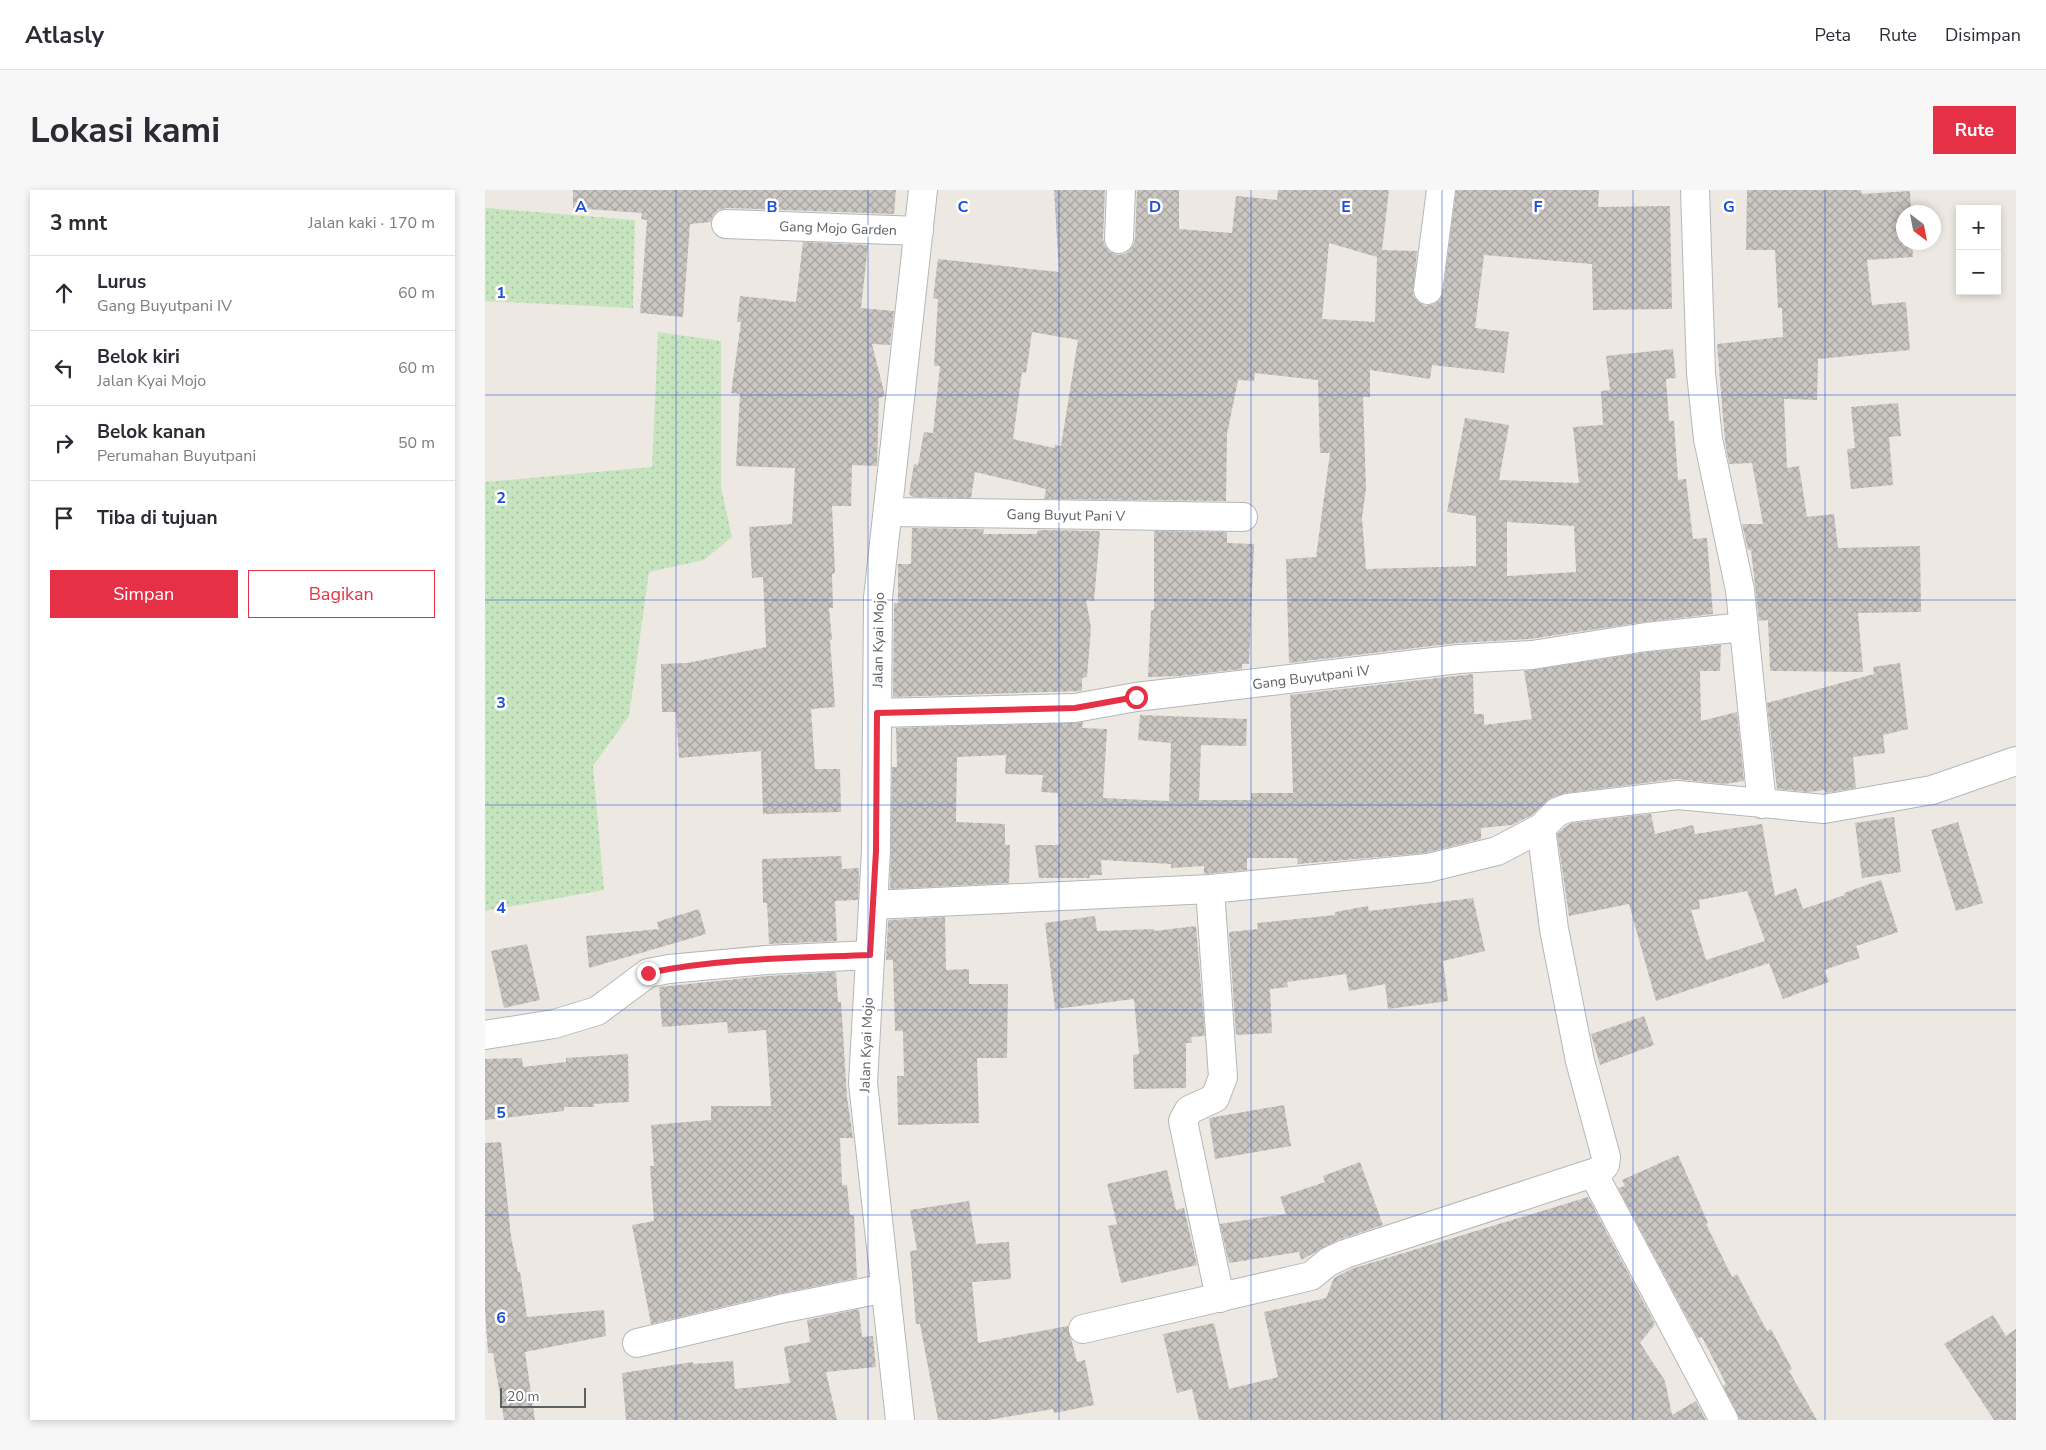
<!DOCTYPE html>
<html lang="id">
<meta charset="utf-8">
<style>
:root{--surface:#fff;--page:#f7f7f7;--text:#2b2b33;--muted:#7c7c81;--line:#e1e1e2;--accent:#e63045}
body{margin:0;font-family:"Nunito Sans",sans-serif;background:var(--page);color:var(--text)}
.controls{position:absolute;right:15px;top:15px;display:grid;overflow:hidden;border-radius:0px;box-shadow:0 2px 8px #0003}
.controls button{width:45px;height:45px;display:grid;place-items:center;padding:0;border:0;border-bottom:1px solid var(--line);background:var(--surface);color:var(--text);font:25px sans-serif}
.compass{position:absolute;left:1411px;top:15px;width:45px;height:45px;border-radius:50%;background:var(--surface);box-shadow:0 2px 8px #0003;rotate:148deg}
.scale{position:absolute;left:15px;bottom:12px;width:86px;box-sizing:border-box;padding-left:5px;border:2px solid #5b6063;border-top:0;font-size:14px;line-height:18px;white-space:nowrap;color:#5b6063;-webkit-text-stroke:4px #fff;paint-order:stroke}
.stop{position:absolute;width:15px;height:15px;margin:-11px;border:4px solid #e63045;border-radius:50%;background:#fff}
.stop.end{background:#e63045;border-color:#fff;box-shadow:0 1px 5px #0008}
.list{margin:0;padding:0;list-style:none}
h2{display:flex;justify-content:space-between;align-items:center;height:65px;margin:0;padding:0 20px;font-size:21px}
h2 small{font-size:16px;font-weight:400;color:var(--muted)}
.list li{display:grid;grid-template-columns:32px 1fr auto;gap:15px;align-items:center;box-sizing:border-box;height:75px;padding:0 20px;border-top:1px solid var(--line)}
.list b{display:block;font-size:19px;white-space:nowrap}
.list p{margin:0;font-size:16px;white-space:nowrap;color:var(--muted)}
.list em{font-size:16px;font-style:normal;color:var(--muted)}
.actions{display:flex;gap:10px;padding:15px 20px}
.actions a{flex:1;padding:11px 0;border:1px solid var(--accent);border-radius:0px;text-align:center;font-size:18px;color:var(--accent)}
.actions .main{background:var(--accent);color:#fff}
.icon{flex:none;width:28px;height:28px;fill:none;stroke:currentColor;stroke-width:2;stroke-linecap:round;stroke-linejoin:round}
.map{position:relative;flex:none;width:1531px;height:1230px;overflow:hidden;border-radius:0px}
header{display:flex;align-items:center;gap:30px;box-sizing:border-box;height:70px;padding:0 25px;background:var(--surface);border-bottom:1px solid var(--line)}
header strong{font-size:24px}
nav{display:flex;gap:28px;margin-inline-start:auto;font-size:18px}
.intro{display:flex;align-items:center;justify-content:space-between;box-sizing:border-box;height:120px;padding:0 30px}
h1{margin:0;font-size:35px}
.button{padding:12px 22px;border-radius:0px;background:var(--accent);color:#fff;font-size:18px;font-weight:700}
main{display:flex;gap:30px;padding:0 30px}
aside{flex:1;background:var(--surface);border-radius:0px;box-shadow:0 2px 8px #0003}
.map>svg:first-child{display:block}
</style>
<header>
<strong>Atlasly</strong>
<nav><a>Peta</a><a>Rute</a><a>Disimpan</a></nav>
</header>
<div class="intro"><h1>Lokasi kami</h1><a class="button">Rute</a></div>
<main>
<aside>
<h2>3 mnt<small>Jalan kaki · 170 m</small></h2>
<ul class="list">
<li><svg class="icon" aria-label="ahead" viewBox="0 0 24 24"><path d="M12 20V5M6 11l6-6 6 6"/></svg><div><b>Lurus</b><p>Gang Buyutpani IV</p></div><em>60 m</em></li>
<li><svg class="icon" aria-label="left" viewBox="0 0 24 24"><path d="M17 20v-9H6M10 6l-5 5 5 5"/></svg><div><b>Belok kiri</b><p>Jalan Kyai Mojo</p></div><em>60 m</em></li>
<li><svg class="icon" aria-label="right" viewBox="0 0 24 24"><path d="M7 20v-9h11M14 6l5 5-5 5"/></svg><div><b>Belok kanan</b><p>Perumahan Buyutpani</p></div><em>50 m</em></li>
<li><svg class="icon" aria-label="arrive" viewBox="0 0 24 24"><path d="M6 21V4h12l-3 4 3 4H6"/></svg><div><b>Tiba di tujuan</b></div></li>
</ul>
<div class="actions"><a class="main">Simpan</a><a>Bagikan</a></div>
</aside>
<div class="map">
<svg width="1531" height="1230" viewBox="0 0 1531 1230">
<defs>
<pattern id="grass-dots" width="8" height="8" patternUnits="userSpaceOnUse" patternTransform="scale(1.25)"><rect width="8" height="8" fill="#c6e5bf"/><path d="M2 2h.1M6 6h.1" fill="none" stroke="#a4bd9f" stroke-width="1.8" stroke-linecap="round"/></pattern>
<pattern id="building-cross-hatch" width="8" height="8" patternUnits="userSpaceOnUse" patternTransform="scale(1.25)"><rect width="8" height="8" fill="#cac6c2"/><path d="M0 0l8 8M0 8l8-8" fill="none" stroke="#a7a4a1"/></pattern>
</defs>
<rect width="100%" height="100%" fill="#ede9e2"/>
<!-- grass -->
<path fill="url(#grass-dots)" d="M0,18l150,12 -2,88 -148,-7z
M173,142l63,9v146l11,50 -28,23 -55,12 -20,144 -36,50 11,124 -119,21v-429l167,-15z"/>
<!-- building -->
<path fill="url(#building-cross-hatch)" fill-rule="evenodd" d="M88,0h323l-2,24 -167,-6 -9,2 -5,5 -2,7 -21,2 -7,93 -43,-4 7,-93 -6,-1 1,-6 -69,-5z
M569,0h51l-2,49 2,7 5,6 9,3 8,-2 5,-6 3,-7 2,-50h42v39l53,4 4,-37 41,4 1,-10h111l-7,60 35,1 -4,45 5,6 8,4 8,-2 6,-4 3,-8 13,-102h143l-1,17 72,-1 2,103 -79,1 -1,-46 -108,-9 -9,73 34,4 -5,41 -72,-8 -2,14 -60,-9v27h-7l3,91 -4,30 4,51 110,-3v-50l-29,-4 18,-94 44,7 -10,55 80,3 -6,-56 30,-2 -2,-34 9,-1 -4,-34 67,-7 3,29 -10,1 3,42h5l4,59 8,-1 7,60 14,-1 6,76 -69,8 -114,17 -73,4 -168,20 -3,-104 30,-2 14,-104h-10l-2,-73 -63,-7 -1,8 -16,-1 -11,54 -1,67 -182,-2 2,-10 -71,-17 -4,26 -58,-1 -4,-3 5,-30 4,1 6,-33 9,1 7,-67h-6l4,-67 -5,-1 5,-39 121,13zM844,53l48,14 -2,65 -53,-3zM547,142l46,8 -17,106 -6,-1 -1,3 -41,-9 9,-67 4,1zM1022,332l67,4 2,46 -69,4z
M1262,0h114l1,4 48,-3 1,21h-8v30h9l1,15 -46,3 5,45 34,-3 4,48 -92,9 -1,41 -33,-1 3,69 12,-2 8,51 27,-3 4,34 82,-2 1,66 -63,1 5,59 -93,-1 -2,-51 -9,1 -8,-71h-3l-6,-26h21l-11,-61 -23,1 -4,-22 -8,-98 66,-7 -1,-29h-4l-3,-58h-29z
M318,52l65,3 -7,63 33,3 -4,34 -18,-1 13,52 -6,2 -2,68 -25,-1 -1,41h-19l3,67 -3,1 1,34h-4l3,32h-2l5,67 -24,2 4,60h25l1,43 -78,2 -2,-63 -82,7 -3,-46h-14l-1,-48 26,-1 79,-16 -3,-70 -11,1 -3,-51 43,-3 3,-56 -59,-2 4,-72 -9,-1 10,-71h-4l3,-26 56,6z
M1413,213l3,33 -12,1 4,48 -42,4 -4,-40 8,-1 -4,-41z
M427,338l72,1 -1,5h54l1,-4 62,1 -6,70 -8,-1 5,28 -4,49 -5,1v13l-189,6 1,-94h4v-39h13z
M669,341l73,1v11l27,1 -5,120h-7v5l-63,7 -31,1 3,-67h3z
M1236,455l-1,26h-20l1,50 36,-9 7,69 -19,3 -49,-5 -110,14 -15,5 -19,17 -20,10 -31,3v11l-56,14 -127,11 -1,-6h-50v12l-43,4v-8l-33,2v-4l-70,-4 1,15h-12v3h-51l-4,-33h24l-1,-52 -17,-1 2,-17 -38,-1 1,-19 -49,2 -1,65 49,2v21h5l-1,38 -119,6 2,-122h5l-1,-39 187,-6 -1,6 25,1 -4,69 66,3 2,-58 -33,-3 2,-25 107,4 -1,27 -45,-1 -2,55h52v-7h42l-3,-98 183,-21 1,40h10v11l48,-6 -8,-48 124,-19z
M1415,473l8,66 -25,6 2,18 -32,4 3,31 -31,5v-3l-16,2 -32,-3 -10,-86 107,-29 -1,-7z
M1166,624l4,20 38,-9 2,9 67,-10 13,72 21,-8 7,21 42,-14 -1,-2 37,-13 17,52 -42,14 4,12 -36,12 5,12 -46,17 -14,-36 -113,38 -27,-97 -60,12 -12,-82 9,-8 6,-3zM1262,701l18,50 -59,19 -15,-50 9,-1 -1,-9z
M1409,627l7,55 -39,6 -7,-55z
M1473,632l25,81 -27,8 -25,-81z
M356,666l1,13 17,-1 -1,32 -23,1 2,40 -68,3 -2,-41h-4l-1,-44z
M988,708l12,53 -42,10 5,40 -60,8 -3,-25 -36,7 -3,-17 -59,8 1,5 -18,2 2,44 -36,2 -7,-103 29,-3 -1,-6 78,-8v-3l33,-6 1,5z
M214,719l7,25 -117,34 -3,-32 73,-7 -2,-7z
M610,726l2,15 57,-2v2l42,-5 9,110 -14,1 1,6h-6v45l-52,1 -1,-34 6,-1 -5,-55 -79,10 -10,-86z
M460,727l1,53 23,-1v15h39l-1,74h-30l2,65 -81,2 -1,-49h7l-1,-45h-8l-2,-71h-7l2,-40z
M42,754l13,56 -36,8 -13,-57z
M351,782l2,30h3l6,95 6,41h-13l2,47h5l3,30h4l3,63 -80,16 -126,30 -19,-99 22,-4 -4,-55h4l-3,-41 60,-5v-14h60l-5,-76 -38,3 -1,-11 -65,5 -3,-40 108,-11z
M1159,826l10,29 -54,20 -9,-31z
M143,864l1,48 -35,2v3h-30v4l-79,9v-61l37,-1 1,9 43,-5v-4z
M799,915l7,41 -76,13 -6,-41z
M16,952l10,94 7,36h2l7,45 77,-7 2,26 -81,16 10,68h-31l-11,-67h-5l-3,-44v-166z
M1193,965l30,68 -2,1 26,53 5,-3 30,57 4,-2 21,40 -3,2 28,49h-77l-17,-34 3,-2 -24,-47 -4,1 -80,-150 7,-2 -3,-6z
M875,972l23,63 -45,15 -37,20 -2,-8 -70,11 -9,-39 66,-10 -6,-17 45,-15 -2,-6z
M682,980l9,40 8,-2 13,57 -76,18 -13,-57 9,-2 -10,-40z
M1103,1007l67,127 -15,19 25,38 7,34 24,-14 10,19h-507l-7,-31 -15,4 -14,-59 51,-11 15,66 49,-12 -14,-65 62,-14 8,-20 17,-9z
M484,1011l7,43 33,-2 2,37 -39,3 6,61 90,-17 9,36 8,-2 9,45 -40,8 -1,-4 -65,11h-50l-18,-96h-4l-6,-73 7,-1 -7,-40z
M374,1119l3,28 11,-1 3,31 -50,5 11,48h-211l-4,-47 71,-11v2l40,-3 2,28 55,-6 -6,-36 26,-5 -3,-22z
M1508,1125l13,21 10,-7v91h-22l-50,-76z"/>
<g fill="none" stroke-linecap="round" stroke-linejoin="round">
<!-- minor casing -->
<g stroke="#b3b7ba" stroke-width="30">
<path id="minor" d="M1210,0l6,183 7,66 32,151 22,214
M241,34l193,7
M634,49l2,-49
M943,100l13,-100
M403,322l355,5
M392,523l198,-5 61,-11 323,-38 73,-4 114,-18 98,-10
M725,699l13,188 -8,21 -26,12 -6,11 37,177
M388,715l337,-16 218,-21 69,-17 44,-23 16,-16 11,-4 110,-13 146,14 108,-19 84,-29
M0,845l69,-11 43,-13 51,-38 21,-4 97,-9 104,-5
M1108,983l131,247
M598,1139l228,-53 17,-14 17,-8 254,-83 6,-6 1,-8 -26,-96 -26,-132 -13,-101
M152,1153l143,-34 106,-21"/>
</g>
<!-- tertiary casing -->
<g stroke="#b3b7ba" stroke-width="30">
<path id="tertiary" d="M415,1230l-37,-337 13,-232 2,-253 45,-408"/>
</g>
<!-- minor -->
<use href="#minor" stroke="#fff" stroke-width="28"/>
<!-- tertiary -->
<use href="#tertiary" stroke="#fff" stroke-width="28"/>
</g>
<g fill="none" stroke-linecap="round" stroke-linejoin="round">
<!-- route -->
<path stroke="#e63045" stroke-width="6" d="M163,783c72,-15 148,-15 222,-18l6,-104 1,-138 198,-5 61,-11"/>
</g>
<!-- grid -->
<path fill="none" stroke="#1d4ed8" stroke-width="1" stroke-opacity="0.55" d="M191,0v1230M383,0v1230M574,0v1230M766,0v1230M957,0v1230M1148,0v1230M1340,0v1230M0,205h1531M0,410h1531M0,615h1531M0,820h1531M0,1025h1531"/>
<g text-anchor="middle" stroke-width="5" stroke-linejoin="round" paint-order="stroke">
<!-- street labels -->
<g font-size="14" fill="#5b6063" stroke="#fff">
<text transform="translate(353 38) rotate(2)" y="5">Gang Mojo Garden</text>
<text transform="translate(581 325) rotate(1)" y="5">Gang Buyut Pani V</text>
<text transform="translate(393 450) rotate(-89)" y="5">Jalan Kyai Mojo</text>
<text transform="translate(826 487) rotate(-7)" y="5">Gang Buyutpani IV</text>
<text transform="translate(381 855) rotate(-88)" y="5">Jalan Kyai Mojo</text>
</g>
</g>
<g font-size="16" text-anchor="middle" font-weight="bold" fill="#1d4ed8" stroke="#fff" stroke-width="5" stroke-linejoin="round" paint-order="stroke">
<text x="96" y="22">A</text>
<text x="287" y="22">B</text>
<text x="478" y="22">C</text>
<text x="670" y="22">D</text>
<text x="861" y="22">E</text>
<text x="1053" y="22">F</text>
<text x="1244" y="22">G</text>
<text x="16" y="108">1</text>
<text x="16" y="313">2</text>
<text x="16" y="518">3</text>
<text x="16" y="723">4</text>
<text x="16" y="928">5</text>
<text x="16" y="1133">6</text>
</g>
</svg>
<div class="controls">
<button>+</button>
<button>−</button>
</div>
<svg class="compass" viewBox="-18 -18 36 36"><path d="M0-13l5 13h-10z" fill="#e53935"/><path d="M0 13l5-13h-10z" fill="#7c7c81"/></svg>
<div class="scale">20 m</div>
<div class="stop" style="left:651px;top:507px"></div>
<div class="stop end" style="left:163px;top:783px"></div>
</div>
</main>
